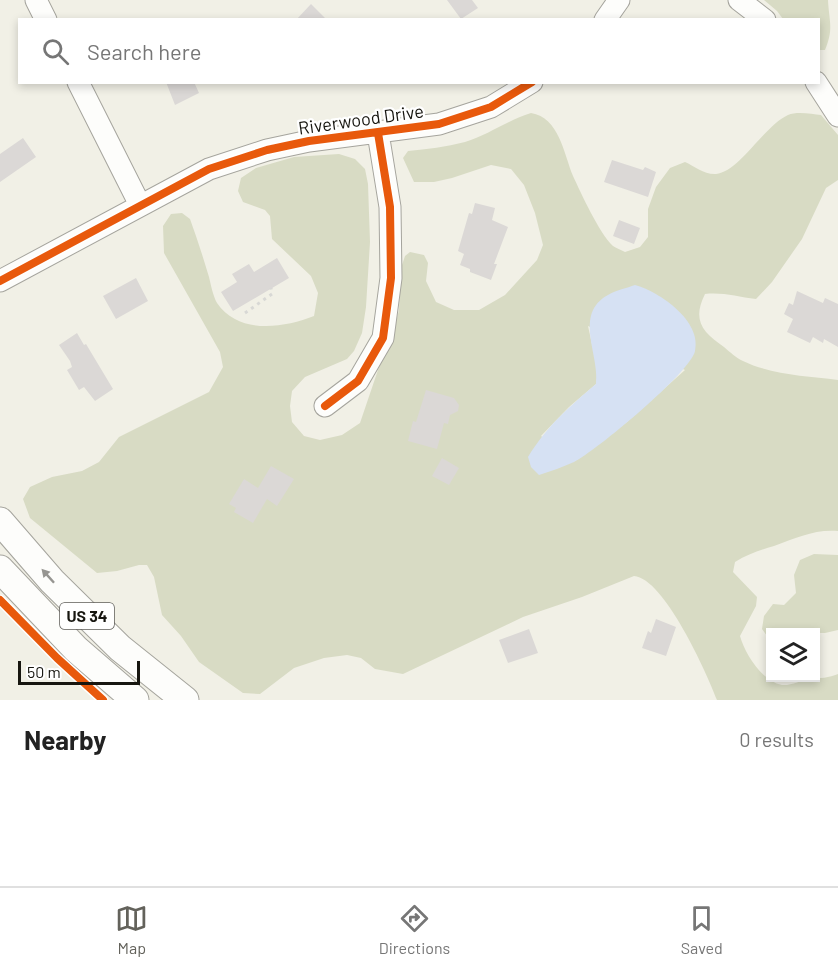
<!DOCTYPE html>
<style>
:root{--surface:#fff;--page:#f6f6f6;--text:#222;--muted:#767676;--line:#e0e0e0;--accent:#63625b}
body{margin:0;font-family:Barlow,sans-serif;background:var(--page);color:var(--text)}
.controls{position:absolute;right:18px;bottom:18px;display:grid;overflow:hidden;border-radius:0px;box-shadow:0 3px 9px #0003}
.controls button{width:54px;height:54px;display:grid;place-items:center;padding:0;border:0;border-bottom:2px solid var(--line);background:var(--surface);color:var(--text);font:30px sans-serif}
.scale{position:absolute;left:18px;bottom:15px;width:122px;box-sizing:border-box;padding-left:6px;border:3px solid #171610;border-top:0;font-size:16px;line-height:21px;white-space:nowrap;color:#171610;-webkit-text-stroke:4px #fff;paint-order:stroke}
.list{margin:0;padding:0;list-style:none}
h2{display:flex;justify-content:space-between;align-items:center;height:78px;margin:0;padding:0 24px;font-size:26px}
h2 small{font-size:20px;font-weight:400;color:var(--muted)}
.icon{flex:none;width:33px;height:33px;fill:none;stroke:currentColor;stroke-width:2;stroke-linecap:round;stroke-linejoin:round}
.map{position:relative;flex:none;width:838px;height:700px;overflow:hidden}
.search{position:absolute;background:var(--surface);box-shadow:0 3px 9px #0003;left:18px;right:18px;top:18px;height:66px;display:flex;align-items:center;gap:15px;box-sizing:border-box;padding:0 21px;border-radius:0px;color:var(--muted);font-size:22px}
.sheet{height:186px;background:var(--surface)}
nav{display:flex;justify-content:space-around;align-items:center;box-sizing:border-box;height:84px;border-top:2px solid var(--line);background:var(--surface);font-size:16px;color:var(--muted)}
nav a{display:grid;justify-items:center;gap:3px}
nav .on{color:var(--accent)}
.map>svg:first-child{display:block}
</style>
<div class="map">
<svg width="838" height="700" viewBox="0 0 838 700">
<rect width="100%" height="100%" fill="#f1f0e6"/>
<!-- forest -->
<path fill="#d8dbc4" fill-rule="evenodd" d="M764,0h64c1,22 6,28 -3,50h-6l-1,-30 -35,-1 -6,-8z
M531,113c28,4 33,41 42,63 8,17 26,57 40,70 3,2 8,4 12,6l15,-5 8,-10v-28l8,-22 14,-19 15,-6c9,4 20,13 31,12 23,-2 48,-48 72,-59 9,-4 24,-1 33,0l17,20v45l-12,8 -24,51 -30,43 -16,17c-18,-2 -33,-7 -51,-5 -13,26 -3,38 19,53 6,5 12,11 19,14 29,14 63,15 95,19v151c-23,-2 -42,7 -64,15 -14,4 -26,8 -39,16l-2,10 24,25 -1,9 -16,30c5,18 22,45 42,49 8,1 20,-5 28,-6 10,-1 19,-1 28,-5v26h-121c-10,-27 -53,-122 -83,-124l-52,21 -59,20 -120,57 -28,-5 -14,-11 -14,-3 -23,3 -30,10 -34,26 -17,-1 -44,-31 -18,-26 -19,-21 -8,-38 -7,-12h-8l-22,6 -20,2 -67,-55 -7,-19 7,-12 22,-10 30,-6 17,-9 20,-25 90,-45 14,-25 -3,-15 -56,-99 -1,-27 8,-12 11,-1 8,6c7,19 13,38 19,58 2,8 4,19 8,26 22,32 66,25 97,13l4,-23 -7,-17 -39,-37 -2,-23 -5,-6 -22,-8 -5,-11 3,-13 15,-10 38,-11 45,-3 16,5 10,10 3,15 2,58 -4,65 -4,26 -8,18 -7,8 -42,18 -13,14 -2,15 2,16 12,14 16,4 22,-5 18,-12 19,-56 12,-25 8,-32 2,-42 4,-12 5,-4 14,3 4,8 -2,18 10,21 18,8h25l26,-15 32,-35 6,-15 -8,-32 -11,-28 -13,-16 -20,-4 -39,13 -18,4h-20l-11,-24 5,-7c19,-2 38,-4 57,-9 23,-7 43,-22 66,-29zM588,326l97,44 -58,52 -52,39 -34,-25 28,-29 27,-23 2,-13z
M814,554l24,1v75l-13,3 -55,-1v8l-8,-11 2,-13 9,-12 11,1 12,-12 -2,-18 6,-15z"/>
<!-- water -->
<path fill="#d6e1f3" d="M635,285c25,7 67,36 60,66 -4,21 -99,100 -121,111 -11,5 -23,9 -35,13l-8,-8 -3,-10c19,-31 41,-50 68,-73 4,-29 -23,-70 12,-89 8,-5 19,-7 27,-10z"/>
<!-- building -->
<path fill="#dbd8d6" d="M447,0h25l6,8 -17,11z
M311,4l16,16h-31z
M166,82h28l5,11 -24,12z
M23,138l13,19 -36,25v-28z
M612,160l31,10 2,-3 11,5 -8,25 -44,-15z
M475,203l20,5 -3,12 16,7 -14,37h3l-6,16 -21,-8v-3l-10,-4 4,-11 -6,-3 11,-38 3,1z
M619,220l21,8 -6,16 -21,-8z
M277,258l12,20 -56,33 -12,-19 16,-10 -5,-8 17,-10 5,8z
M136,278l12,23 -32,18 -13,-23z
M797,291l26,12 2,-5 13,6v43l-14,-8 -1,4 -10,-6 -3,6 -23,-11 6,-13 -9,-5 5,-11 4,2z
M77,333l7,12 2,-1 27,45 -18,12 -11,-14 -5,3 -12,-20 5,-3 -2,-6 -11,-16z
M426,390l28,8 5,7 -1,6 -8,4 -2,9 -4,-1 -7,26 -29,-8 5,-20 3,1z
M442,458l17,10 -10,17 -17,-9z
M271,466l23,13 -17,27 -10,-7 -14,24 -19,-11 2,-4 -7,-4 15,-25 14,9z
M656,619l20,8 -10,29 -24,-8 6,-17 3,2z
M529,629l9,24 -30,10 -9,-23z"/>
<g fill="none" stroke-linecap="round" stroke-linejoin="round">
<!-- minor casing -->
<g stroke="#a5a49d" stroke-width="23">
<path id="minor" d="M36,0l10,20
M739,0l26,20
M605,20l14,-20
M78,82l62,123
M816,82l22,34
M0,281l209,-112 58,-19 42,-9 130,-17 52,-17 41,-25
M325,406l33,-25 25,-43 8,-60 -1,-71 -12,-74"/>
</g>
<!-- major casing -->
<g stroke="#a5a49d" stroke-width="29">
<path id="major" d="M0,521l52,60 68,67 65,52
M0,569l76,80 59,51"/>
</g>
<!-- path -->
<path stroke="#d8d8d5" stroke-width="3" stroke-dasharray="3 4.5" stroke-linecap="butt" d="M245,313l27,-19 -1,-6"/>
<!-- minor -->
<use href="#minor" stroke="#fdfdfb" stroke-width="21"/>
<!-- major -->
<use href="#major" stroke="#fdfdfb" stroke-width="27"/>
<!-- cycleway casing -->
<g stroke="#fff" stroke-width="11">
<path id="cycleway" d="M0,281l209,-112 58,-19 42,-9 130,-17 52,-17 41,-25
M325,406l33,-25 25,-43 8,-60 -1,-71 -12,-74
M0,600l57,58 46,42"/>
</g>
<!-- cycleway -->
<use href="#cycleway" stroke="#e8590c" stroke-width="8"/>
</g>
<!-- one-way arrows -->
<defs><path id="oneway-solid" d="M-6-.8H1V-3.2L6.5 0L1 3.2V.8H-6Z" transform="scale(1.5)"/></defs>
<use fill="#969591" href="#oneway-solid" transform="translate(48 576) rotate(-132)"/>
<g text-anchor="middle" stroke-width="4.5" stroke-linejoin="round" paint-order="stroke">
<!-- shield labels -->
<rect fill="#fff" stroke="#5d5c58" stroke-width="1.5" x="60" y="603" width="54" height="26" rx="4.5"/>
<g font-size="16" font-weight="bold" fill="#171610">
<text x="87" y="622">US 34</text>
</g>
<!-- street labels -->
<g font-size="18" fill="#171610" stroke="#fff">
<text transform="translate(361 120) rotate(-8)" y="6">Riverwood Drive</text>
</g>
</g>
</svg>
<div class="controls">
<button><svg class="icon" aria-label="layers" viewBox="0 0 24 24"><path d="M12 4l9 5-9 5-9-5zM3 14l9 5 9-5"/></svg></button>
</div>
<div class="scale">50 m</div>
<div class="search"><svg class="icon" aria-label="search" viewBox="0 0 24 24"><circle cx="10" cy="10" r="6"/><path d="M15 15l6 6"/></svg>Search here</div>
</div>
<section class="sheet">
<h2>Nearby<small>0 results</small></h2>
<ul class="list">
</ul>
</section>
<nav>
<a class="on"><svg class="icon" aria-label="map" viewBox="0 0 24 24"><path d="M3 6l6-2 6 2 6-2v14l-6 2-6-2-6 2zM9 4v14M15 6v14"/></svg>Map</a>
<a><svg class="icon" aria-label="directions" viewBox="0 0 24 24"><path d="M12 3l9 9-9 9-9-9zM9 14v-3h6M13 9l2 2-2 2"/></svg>Directions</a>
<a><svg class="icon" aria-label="saved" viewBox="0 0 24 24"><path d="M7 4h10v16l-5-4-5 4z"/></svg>Saved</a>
</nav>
